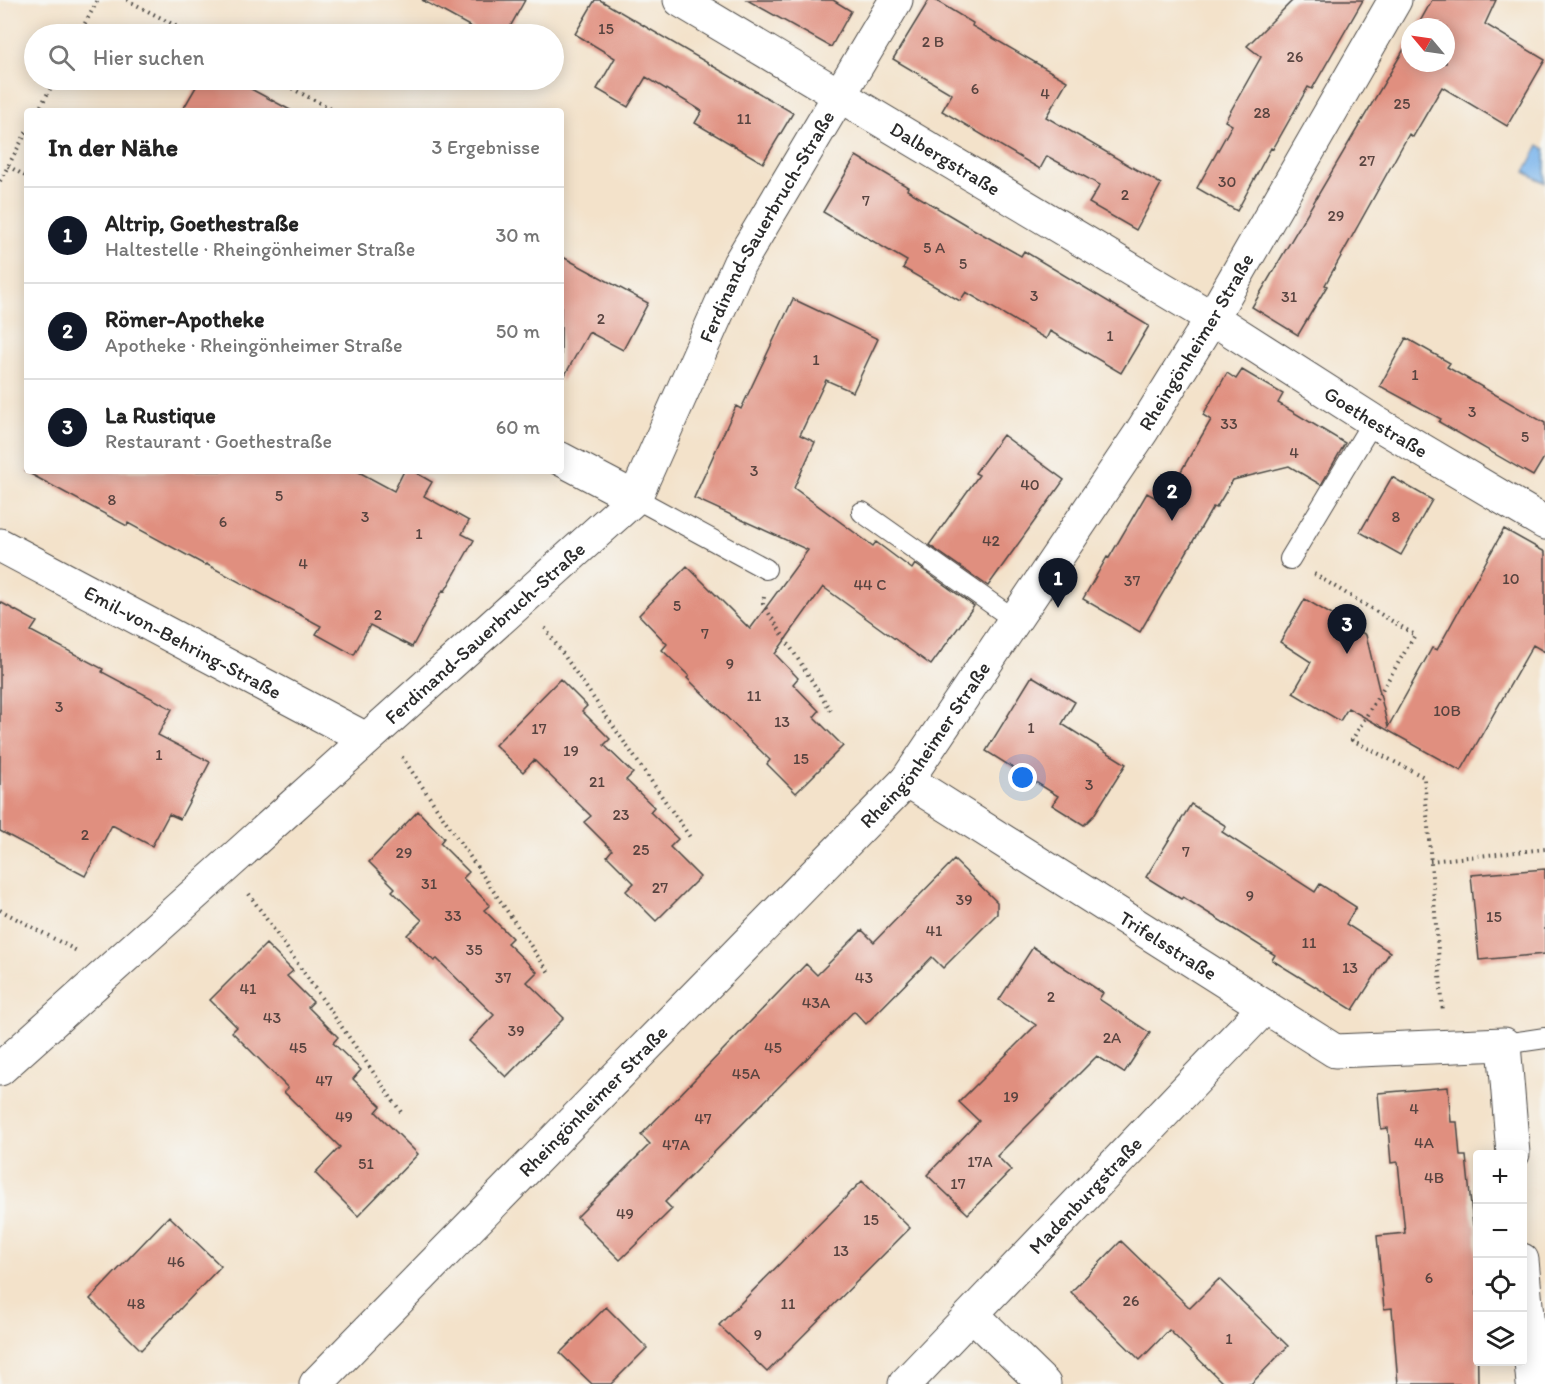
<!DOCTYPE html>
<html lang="de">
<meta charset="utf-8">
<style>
:root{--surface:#fff;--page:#f6f6f6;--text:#222;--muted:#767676;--line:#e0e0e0;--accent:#111827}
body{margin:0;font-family:Itim,sans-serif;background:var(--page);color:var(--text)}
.controls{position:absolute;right:18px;bottom:18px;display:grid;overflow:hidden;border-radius:6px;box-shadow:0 3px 15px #0003}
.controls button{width:54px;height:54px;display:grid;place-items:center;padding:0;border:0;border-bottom:2px solid var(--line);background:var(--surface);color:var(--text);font:30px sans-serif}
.compass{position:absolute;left:1401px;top:18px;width:54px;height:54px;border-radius:50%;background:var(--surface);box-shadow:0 3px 15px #0003;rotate:299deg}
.you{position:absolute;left:1023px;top:778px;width:21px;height:21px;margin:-15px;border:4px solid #fff;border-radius:50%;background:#1a73e8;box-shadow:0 0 0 9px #1a73e833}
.badge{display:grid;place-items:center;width:39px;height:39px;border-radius:50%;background:var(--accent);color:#fff;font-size:20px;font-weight:700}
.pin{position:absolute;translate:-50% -50px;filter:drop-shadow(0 2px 3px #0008)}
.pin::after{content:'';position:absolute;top:32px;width:21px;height:18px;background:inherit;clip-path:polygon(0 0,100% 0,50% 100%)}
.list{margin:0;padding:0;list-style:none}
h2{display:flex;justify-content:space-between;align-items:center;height:78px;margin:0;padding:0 24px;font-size:26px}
h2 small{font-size:20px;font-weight:400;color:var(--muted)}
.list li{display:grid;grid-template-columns:39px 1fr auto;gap:18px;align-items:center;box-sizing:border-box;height:96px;padding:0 24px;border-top:2px solid var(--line)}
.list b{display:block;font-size:22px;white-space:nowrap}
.list p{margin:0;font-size:20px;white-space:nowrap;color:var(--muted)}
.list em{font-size:20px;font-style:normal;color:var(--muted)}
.icon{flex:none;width:33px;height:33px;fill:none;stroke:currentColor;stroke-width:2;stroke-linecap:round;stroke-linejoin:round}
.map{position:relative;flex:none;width:1545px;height:1384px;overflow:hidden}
.search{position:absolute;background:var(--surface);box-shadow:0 3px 15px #0003;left:24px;top:24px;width:540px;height:66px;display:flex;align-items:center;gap:15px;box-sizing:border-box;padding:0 21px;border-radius:33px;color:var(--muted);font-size:22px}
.panel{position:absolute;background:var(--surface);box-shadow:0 3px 15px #0003;left:24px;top:108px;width:540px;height:366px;border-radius:6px}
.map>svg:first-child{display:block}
</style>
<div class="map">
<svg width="1545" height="1384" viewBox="0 0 1545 1384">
<rect width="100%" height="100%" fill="#f6f6f2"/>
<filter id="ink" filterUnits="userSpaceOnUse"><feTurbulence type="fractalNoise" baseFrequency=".0167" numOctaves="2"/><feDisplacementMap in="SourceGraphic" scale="12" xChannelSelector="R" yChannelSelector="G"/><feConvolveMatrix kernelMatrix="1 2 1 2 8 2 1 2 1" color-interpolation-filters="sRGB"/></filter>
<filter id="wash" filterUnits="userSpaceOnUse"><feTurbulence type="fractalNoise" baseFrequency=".008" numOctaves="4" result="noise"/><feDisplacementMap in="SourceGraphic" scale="24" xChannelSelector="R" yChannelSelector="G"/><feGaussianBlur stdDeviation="1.35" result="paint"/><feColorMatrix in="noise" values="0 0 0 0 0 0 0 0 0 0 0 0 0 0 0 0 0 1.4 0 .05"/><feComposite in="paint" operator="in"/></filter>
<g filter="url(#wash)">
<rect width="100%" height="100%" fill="#f3e2ca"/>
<!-- water -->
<path fill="#7bb5ec" stroke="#53708c" stroke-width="1.5" d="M1539,145l6,4v34l-20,-11z"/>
<g id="blocks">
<!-- building -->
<path fill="#e08f7f" d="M422,0h103l-19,34h-22z
M595,0h5l193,113 -30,50 -68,-40 7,-12 -56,-34 -18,30 -31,-18 18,-31 -40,-24z
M747,0h86l18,11 -20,36z
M929,0h6l38,23 -1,3 95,55 -21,36 115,67 -25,46 -47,-27 11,-18 -53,-29 -7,13 -98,-58 10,-17 -59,-35z
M1293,0h70l-51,89 -4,-2 -35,62 -2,-1 -34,63 -40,-23 35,-63 -7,-4 36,-64 -14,-11z
M1432,0h64l-11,24 60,36 -38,66 -65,-39 -29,50 -4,-3 -84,151 2,1 -29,49 -46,-28 158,-268v24h36v-36h-29z
M200,80h34l58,31h-110z
M856,156l52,31 -1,3 59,35 55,31 3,-5 125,75 -28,47 -71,-42 -4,8 -80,-47 -6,9 -57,-33 4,-7 -84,-49z
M561,256l87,47 -25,47 -34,-18 -28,50z
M793,299l85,40 -25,53 -27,-12 -26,55 15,7 -21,46 79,58 3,-4 36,27 3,-5 59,42 -43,59 -108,-78 -48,67 23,24 -5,6 26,27 -5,6 29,29 -47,47 -29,-29 3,-4 -83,-82 2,-2 -27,-26 5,-6 -28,-29 48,-49 63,63 58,-79 -114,-52 42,-92 5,3z
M1406,338l44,25 -3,4 98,56v33l-12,20 -94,-54 2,-3 -61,-33z
M1242,370l41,24 -5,9 67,40 -24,42 -32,-19 -56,14 -17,28 -3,-1 -73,125 -57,-33 24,-42 2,1 38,-65 16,9 48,-82 -8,-5 24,-42 9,6z
M1003,435l61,45 -76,106 -59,-41 50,-70 -4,-2z
M25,471h332l37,20 10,-20h9l19,11 -8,14 45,25 -7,13 12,6 -29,51 -2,-1 -31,57 -42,-22 -16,30 -38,-21 5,-8 -115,-62 -1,1 -77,-42 -1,3z
M1392,477l40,23 -31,55 -41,-23z
M1504,529l41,23v100l-12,-7 -72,126 -113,-63 -8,13 -47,-28 18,-31 -31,-20 25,-43 61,36 22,92 44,-79 5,2z
M0,602l37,20 -6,9 72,38 -1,3 70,37 -14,26 52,27 -30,57 -11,-5 -17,32 -40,-21 -27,51 -85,-45z
M1032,676l43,26 -13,22 64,40 -32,51 -10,10 -32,-20 6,-9 -72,-45z
M560,679l27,27 -5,5 28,28 -6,6 29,28 -7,7 28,27 -4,5 28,27 -8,8 30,30 -44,44 -30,-30 8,-8 -27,-27 5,-6 -28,-28 7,-6 -57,-56 -11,12 -28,-27z
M1191,804l35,22 -4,6 93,60 5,-8 36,23 -10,17 44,28 -37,58 -81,-50 3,-5 -92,-58 -2,2 -35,-22z
M418,811l26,27 -4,5 29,29 -6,6 27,27 -6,5 28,28 -5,5 30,29 -10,10 37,36 -58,59 -37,-36 25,-26 -57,-56 -3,2 -27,-26 15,-15 -30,-29 3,-3 -26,-26z
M954,860l43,42v12l-54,54 -11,-11 -66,67 -12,-13 -189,191 7,7 -52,51 -43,-43 73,-73 -9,-9 165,-171 11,11 45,-45 12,12z
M1545,869v85l-66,6 -8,-85z
M266,944l27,27 -6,5 26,26 -5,5 30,30 -5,6 28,27 -8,9 28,27 -5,6 42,42 -60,62 -43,-43 25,-26 -56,-55 4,-4 -56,-56 5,-5 -27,-27z
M1033,947l70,46 -4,6 51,34 -26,40 -27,-17 -100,100 14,14 -43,44 -41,-39 52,-54 -20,-19 77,-77 -37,-25z
M1448,1087l3,35h6l3,34h6l7,69h3l2,159h-80l-6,-76 -8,1 -7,-73 28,-3 -7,-71 -7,1 -3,-35 -7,1 -3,-36z
M862,1181l48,47 -143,144 -48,-47z
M169,1216l52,50 -80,84 -51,-51z
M1121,1241l69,67 29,-29 69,67 -37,38h-27l-55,-54 -29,30 -69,-68z
M606,1307l41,41 -36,36h-19l-32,-31z"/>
</g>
</g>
<g filter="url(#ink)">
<use href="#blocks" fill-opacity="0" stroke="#494643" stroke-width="1.5"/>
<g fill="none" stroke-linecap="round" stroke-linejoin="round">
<!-- service casing -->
<g stroke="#494643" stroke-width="22">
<path id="service" d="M635,498l131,71
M862,512l153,108
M1290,559l83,-138
M1504,1044l41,-6"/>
</g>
<!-- minor casing -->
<g stroke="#494643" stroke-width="35">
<g id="minor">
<path id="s1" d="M680,0l532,318 161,103 172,102"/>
<path d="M561,459l74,39"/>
<path id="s2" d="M0,545l366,194"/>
<path id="s3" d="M907,780l428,271 169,-7 9,110"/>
<path id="s4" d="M0,1069l635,-571 104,-234 157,-264"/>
<path d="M1522,1260l11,124"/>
<path d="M973,1315l71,69"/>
<path id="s5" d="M905,1384l360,-377"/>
</g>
</g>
<!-- tertiary casing -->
<g stroke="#494643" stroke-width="35">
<g id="tertiary">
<path id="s6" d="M316,1384l591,-604 235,-349 70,-113 183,-318"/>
</g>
</g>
<!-- path -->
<path stroke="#494643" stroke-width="4" stroke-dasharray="1.5 4.5" stroke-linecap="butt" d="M127,0l64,34
M79,34l19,-34
M276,80l59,31
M38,111l17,-31
M8,166l19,11
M0,181l27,-50
M1314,574l101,61 -63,105 72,37 19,235
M764,597l-1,7 68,107
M545,628l145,209
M402,757l148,217
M1430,861l115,-12
M249,894l152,218
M0,910l79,42"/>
<!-- service -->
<use href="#service" stroke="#fff" stroke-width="20"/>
<!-- minor -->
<use href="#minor" stroke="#fff" stroke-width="33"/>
<!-- tertiary -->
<use href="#tertiary" stroke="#fff" stroke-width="33"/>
</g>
</g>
<g text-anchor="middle" stroke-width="6" stroke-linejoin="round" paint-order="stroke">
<!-- number labels -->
<g font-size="16" fill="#584440">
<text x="606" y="34">15</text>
<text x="933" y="47">2 B</text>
<text x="1295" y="62">26</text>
<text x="975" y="94">6</text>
<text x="1045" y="99">4</text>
<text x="1402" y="109">25</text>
<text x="1262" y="118">28</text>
<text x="744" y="124">11</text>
<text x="1367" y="166">27</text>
<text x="1227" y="187">30</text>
<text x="1125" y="200">2</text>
<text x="866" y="206">7</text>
<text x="1336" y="221">29</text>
<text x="934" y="253">5 A</text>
<text x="963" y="269">5</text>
<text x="1034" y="301">3</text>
<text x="1289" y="302">31</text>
<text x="601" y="324">2</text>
<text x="1110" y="341">1</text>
<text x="816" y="365">1</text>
<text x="1415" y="380">1</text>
<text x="1472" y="417">3</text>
<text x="1229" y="429">33</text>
<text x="1525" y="442">5</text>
<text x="1294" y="458">4</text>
<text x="754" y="476">3</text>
<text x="1030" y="490">40</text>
<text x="279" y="501">5</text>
<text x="112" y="505">8</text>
<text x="365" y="522">3</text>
<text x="1396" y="522">8</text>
<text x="223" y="527">6</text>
<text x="419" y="539">1</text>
<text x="991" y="546">42</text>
<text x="303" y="569">4</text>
<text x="1511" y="584">10</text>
<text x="1132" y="586">37</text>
<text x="870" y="590">44 C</text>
<text x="677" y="611">5</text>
<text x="378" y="620">2</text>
<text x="705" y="639">7</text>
<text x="730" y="669">9</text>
<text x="754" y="701">11</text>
<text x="59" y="712">3</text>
<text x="1447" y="716">10B</text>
<text x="782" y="727">13</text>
<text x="1031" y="733">1</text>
<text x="539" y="734">17</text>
<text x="571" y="756">19</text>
<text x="159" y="760">1</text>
<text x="801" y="764">15</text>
<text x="597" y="787">21</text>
<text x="1089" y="790">3</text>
<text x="621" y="820">23</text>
<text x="85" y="840">2</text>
<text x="641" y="855">25</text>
<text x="1186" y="857">7</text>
<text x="404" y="858">29</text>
<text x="429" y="889">31</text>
<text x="660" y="893">27</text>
<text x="1250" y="901">9</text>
<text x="964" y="905">39</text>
<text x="453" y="921">33</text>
<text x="1494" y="922">15</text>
<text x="934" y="936">41</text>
<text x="1309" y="948">11</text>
<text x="474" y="955">35</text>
<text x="1350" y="973">13</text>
<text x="503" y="983">37</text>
<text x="864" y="983">43</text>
<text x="248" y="994">41</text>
<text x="1051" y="1002">2</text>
<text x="816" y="1008">43A</text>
<text x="272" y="1023">43</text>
<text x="516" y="1036">39</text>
<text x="1112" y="1043">2A</text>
<text x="298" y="1053">45</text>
<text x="773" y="1053">45</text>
<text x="746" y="1079">45A</text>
<text x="324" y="1086">47</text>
<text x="1011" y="1102">19</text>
<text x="1414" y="1114">4</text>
<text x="344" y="1122">49</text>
<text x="703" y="1124">47</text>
<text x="1424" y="1148">4A</text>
<text x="676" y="1150">47A</text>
<text x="980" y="1167">17A</text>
<text x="366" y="1169">51</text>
<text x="1434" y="1183">4B</text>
<text x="958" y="1189">17</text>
<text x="625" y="1219">49</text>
<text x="871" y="1225">15</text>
<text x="841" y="1256">13</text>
<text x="176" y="1267">46</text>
<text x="1429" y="1283">6</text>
<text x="1131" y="1306">26</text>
<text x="136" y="1309">48</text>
<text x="788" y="1309">11</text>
<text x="758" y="1340">9</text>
<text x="1229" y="1344">1</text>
</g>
<!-- street labels -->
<g font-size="20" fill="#2b2b2b" stroke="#f6f6f2">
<text dy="7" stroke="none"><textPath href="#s1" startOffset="309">Dalbergstraße</textPath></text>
<text dy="7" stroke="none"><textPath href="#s4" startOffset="1156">Ferdinand-Sauerbruch-Straße</textPath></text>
<text dy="7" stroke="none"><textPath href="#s6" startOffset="1370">Rheingönheimer Straße</textPath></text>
<text dy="7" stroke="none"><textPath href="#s1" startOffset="814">Goethestraße</textPath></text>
<text dy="7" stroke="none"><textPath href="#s4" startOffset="652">Ferdinand-Sauerbruch-Straße</textPath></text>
<text dy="7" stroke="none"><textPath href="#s2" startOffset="207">Emil-von-Behring-Straße</textPath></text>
<text dy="7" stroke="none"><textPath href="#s6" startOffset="884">Rheingönheimer Straße</textPath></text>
<text dy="7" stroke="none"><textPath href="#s3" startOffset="309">Trifelsstraße</textPath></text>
<text dy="7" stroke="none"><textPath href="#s6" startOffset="396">Rheingönheimer Straße</textPath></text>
<text dy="7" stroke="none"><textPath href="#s5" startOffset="261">Madenburgstraße</textPath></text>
</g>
</g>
</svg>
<div class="controls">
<button>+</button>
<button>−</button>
<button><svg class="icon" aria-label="locate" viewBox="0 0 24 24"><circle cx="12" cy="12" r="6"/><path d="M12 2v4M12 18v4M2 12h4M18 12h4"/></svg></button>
<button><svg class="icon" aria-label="layers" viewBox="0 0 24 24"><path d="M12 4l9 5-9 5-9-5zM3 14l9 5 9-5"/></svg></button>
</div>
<svg class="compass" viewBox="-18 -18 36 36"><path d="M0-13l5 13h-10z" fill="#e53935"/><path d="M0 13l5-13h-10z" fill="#767676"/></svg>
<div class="you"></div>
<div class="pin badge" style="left:1058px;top:608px">1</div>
<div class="pin badge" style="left:1172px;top:521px">2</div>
<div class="pin badge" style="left:1347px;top:654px">3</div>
<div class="search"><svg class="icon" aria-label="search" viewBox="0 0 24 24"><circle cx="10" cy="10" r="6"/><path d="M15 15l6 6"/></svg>Hier suchen</div>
<section class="panel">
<h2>In der Nähe<small>3 Ergebnisse</small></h2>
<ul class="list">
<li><span class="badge">1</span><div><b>Altrip, Goethestraße</b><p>Haltestelle · Rheingönheimer Straße</p></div><em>30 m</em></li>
<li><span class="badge">2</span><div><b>Römer-Apotheke</b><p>Apotheke · Rheingönheimer Straße</p></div><em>50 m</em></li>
<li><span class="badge">3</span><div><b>La Rustique</b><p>Restaurant · Goethestraße</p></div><em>60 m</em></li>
</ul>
</section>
</div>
